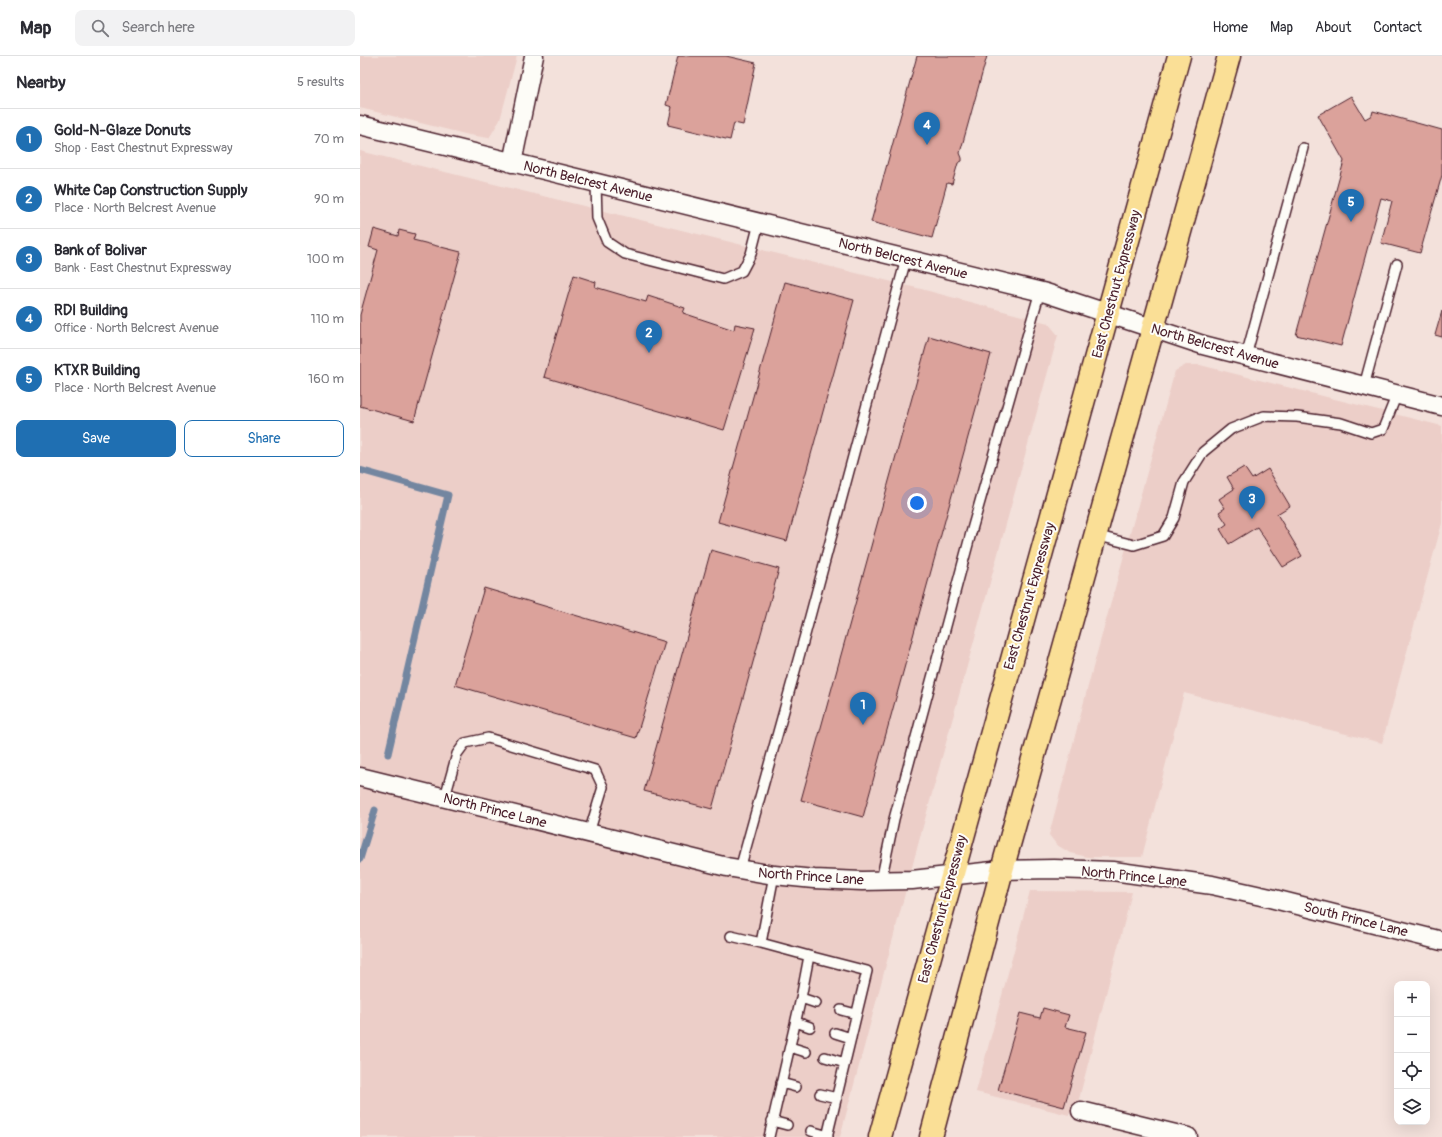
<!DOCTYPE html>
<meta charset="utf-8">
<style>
:root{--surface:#fff;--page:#f2f2f3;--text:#2b2b33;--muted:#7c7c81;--line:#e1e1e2;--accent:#1f6fb2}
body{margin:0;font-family:Pangolin,sans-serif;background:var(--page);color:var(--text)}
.controls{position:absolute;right:12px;bottom:12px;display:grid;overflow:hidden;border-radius:8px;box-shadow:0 4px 16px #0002}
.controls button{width:36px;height:36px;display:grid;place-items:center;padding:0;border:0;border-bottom:1px solid var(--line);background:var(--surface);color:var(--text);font:20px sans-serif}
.you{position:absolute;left:557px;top:447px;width:14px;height:14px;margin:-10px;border:3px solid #fff;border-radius:50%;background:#1a73e8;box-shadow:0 0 0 6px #1a73e833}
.badge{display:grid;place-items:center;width:26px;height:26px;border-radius:50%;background:var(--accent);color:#fff;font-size:13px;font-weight:700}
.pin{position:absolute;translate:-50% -33px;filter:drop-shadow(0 1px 2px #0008)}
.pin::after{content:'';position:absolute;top:21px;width:14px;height:12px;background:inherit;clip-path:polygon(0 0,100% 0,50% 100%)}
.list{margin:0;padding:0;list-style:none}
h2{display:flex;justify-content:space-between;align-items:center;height:52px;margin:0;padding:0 16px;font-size:17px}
h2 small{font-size:13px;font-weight:400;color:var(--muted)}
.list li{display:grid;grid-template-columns:26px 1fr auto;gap:12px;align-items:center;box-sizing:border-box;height:60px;padding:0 16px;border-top:1px solid var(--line)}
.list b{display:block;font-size:15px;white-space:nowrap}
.list p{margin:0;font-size:13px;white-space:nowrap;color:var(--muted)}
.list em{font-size:13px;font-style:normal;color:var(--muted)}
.actions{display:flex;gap:8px;padding:12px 16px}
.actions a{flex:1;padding:9px 0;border:1px solid var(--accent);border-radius:8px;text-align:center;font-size:14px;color:var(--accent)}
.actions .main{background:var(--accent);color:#fff}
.icon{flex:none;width:22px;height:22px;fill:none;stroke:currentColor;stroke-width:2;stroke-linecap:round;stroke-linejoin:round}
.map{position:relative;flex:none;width:1082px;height:1081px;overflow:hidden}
header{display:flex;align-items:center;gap:24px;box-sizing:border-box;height:56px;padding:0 20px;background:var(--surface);border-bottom:1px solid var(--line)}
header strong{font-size:19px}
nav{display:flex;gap:22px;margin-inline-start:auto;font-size:14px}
.search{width:280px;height:36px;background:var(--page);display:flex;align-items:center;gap:10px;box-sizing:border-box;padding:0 14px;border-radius:8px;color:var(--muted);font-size:15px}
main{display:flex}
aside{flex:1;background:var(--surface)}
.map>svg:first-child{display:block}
</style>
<header>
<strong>Map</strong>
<div class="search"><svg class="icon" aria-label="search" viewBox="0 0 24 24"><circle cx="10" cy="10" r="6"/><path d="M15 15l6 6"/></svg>Search here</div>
<nav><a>Home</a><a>Map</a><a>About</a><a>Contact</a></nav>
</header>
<main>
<aside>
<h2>Nearby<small>5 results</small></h2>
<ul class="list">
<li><span class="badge">1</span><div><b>Gold-N-Glaze Donuts</b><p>Shop · East Chestnut Expressway</p></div><em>70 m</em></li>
<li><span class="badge">2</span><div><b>White Cap Construction Supply</b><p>Place · North Belcrest Avenue</p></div><em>90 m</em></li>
<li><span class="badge">3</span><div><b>Bank of Bolivar</b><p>Bank · East Chestnut Expressway</p></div><em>100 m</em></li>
<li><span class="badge">4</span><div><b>RDI Building</b><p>Office · North Belcrest Avenue</p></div><em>110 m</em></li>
<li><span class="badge">5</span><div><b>KTXR Building</b><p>Place · North Belcrest Avenue</p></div><em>160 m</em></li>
</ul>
<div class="actions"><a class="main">Save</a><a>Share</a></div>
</aside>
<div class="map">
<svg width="1082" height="1081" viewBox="0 0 1082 1081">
<rect width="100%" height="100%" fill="#f3e1db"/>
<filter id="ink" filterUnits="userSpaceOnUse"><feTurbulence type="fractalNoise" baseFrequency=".025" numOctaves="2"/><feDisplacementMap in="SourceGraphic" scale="8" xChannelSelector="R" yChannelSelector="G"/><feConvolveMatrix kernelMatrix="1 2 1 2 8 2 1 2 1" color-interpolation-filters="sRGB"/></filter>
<g filter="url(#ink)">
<!-- built -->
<path fill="#eccec8" d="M0,0h157l-17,64 -11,18 -20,-3 -109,-27z
M0,95l561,138 127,34 10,12 -139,506 -79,296h-480z
M826,309h14l242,61v97l-60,220 -198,-50 -42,164h-54l-18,-4 -13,-8 -8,-10 43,-164 83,-300z
M670,835l102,1 -53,207 -10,16 -93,-23z"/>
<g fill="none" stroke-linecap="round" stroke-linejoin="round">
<!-- stream -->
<path stroke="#7386a0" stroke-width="7" d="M0,414l88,25 -60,259
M0,803l15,-49"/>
</g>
<!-- building -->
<path fill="#dba29b" stroke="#4a1f2b" d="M318,0h48l30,7 -13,62 -9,-2 -4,17 -62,-15 4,-18 -6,-2z
M557,0h70l-27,97 2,5v3l-4,2 -6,21 -5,-1 -15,55 -61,-16z
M991,40l14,23 7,-4 1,-4 69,19v45l-22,78 -39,-10 11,-42 -11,-3 -40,148 -45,-11 48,-174 -26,-46z
M14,173l24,7 1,-6 16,4 -2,6 48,12 -47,169 -54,-15v-91l18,-65 -9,-3z
M214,219l22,7 -1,5 51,15 2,-6 37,12 -2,5 51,17 1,-6 20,4 -31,102 -180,-53z
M425,226l69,18 -67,241 -69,-19z
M1082,255v26l-7,-2z
M569,280l62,18 -128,463 -62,-17z
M884,411l8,12 16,-10 22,37 -13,8 25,42 -19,11 -26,-40 -28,17 -9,-15 7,-5 -8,-12 6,-4 -6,-9 15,-10 -7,-12z
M351,494l68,19 -67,240 -68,-18z
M124,532l181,54 -29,96 -181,-53z
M683,952l26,7 -4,12 21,5 -22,75 -66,-17 22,-77 20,5z"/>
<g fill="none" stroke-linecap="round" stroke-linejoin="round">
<!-- lane casing -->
<g stroke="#4a1f2b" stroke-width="12">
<path id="lane" d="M236,127l1,35 10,24 18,12 98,25 19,-8 9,-17 8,-31
M886,300l57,-208
M1004,330l33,-122
M735,479l39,10 29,-9 11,-18 10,-36 19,-30 28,-23 33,-13 33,1 44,6 30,10 12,-4 14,-35
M85,741l12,-43 8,-11 23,-5 107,32 8,17 -14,46
M380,813l65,-234 101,-376
M521,825l13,-62 77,-286 69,-242
M371,880l30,7
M449,900l58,15 -40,166
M441,942l15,5
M481,954l15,4
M436,966l14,5
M475,977l16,5
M430,991l16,5
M465,1001l20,6
M421,1027l15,4
M460,1038l17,4
M412,1065l15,4
M451,1075l17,5
M409,1081l32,-139 8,-42 -48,-13 13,-68"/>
</g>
<!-- street casing -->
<g stroke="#4a1f2b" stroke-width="21">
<path id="street" d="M0,69l686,168 157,52 239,61
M152,107l22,-107
M0,721l367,90 47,8 40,4 48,2 50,-1 90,-10 52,-1 59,2 99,14 58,13 172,43
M721,1055l107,26"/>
</g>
<!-- primary casing -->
<g stroke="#4a1f2b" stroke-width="25">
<path id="primary" d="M520,1081l299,-1081
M571,1081l71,-267 227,-814"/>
</g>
<!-- lane -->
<use href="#lane" stroke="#fdfcf7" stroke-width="9"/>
<!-- street -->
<use href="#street" stroke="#fdfcf7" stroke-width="18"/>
<!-- primary -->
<use href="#primary" stroke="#fadf96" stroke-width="22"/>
</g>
</g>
<g text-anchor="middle" stroke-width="4" stroke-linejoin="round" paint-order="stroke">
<!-- street labels -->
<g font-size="14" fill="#4a1f2b" stroke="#fdfcf7">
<text transform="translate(228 125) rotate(14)" y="5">North Belcrest Avenue</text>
<text transform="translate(543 202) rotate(14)" y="5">North Belcrest Avenue</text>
<text transform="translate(756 228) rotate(-75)" y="5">East Chestnut Expressway</text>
<text transform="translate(855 290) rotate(16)" y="5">North Belcrest Avenue</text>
<text transform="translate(669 540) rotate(-74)" y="5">East Chestnut Expressway</text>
<text transform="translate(135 754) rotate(14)" y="5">North Prince Lane</text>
<text transform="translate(451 820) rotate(4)" y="5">North Prince Lane</text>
<text transform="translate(774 820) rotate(6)" y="5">North Prince Lane</text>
<text transform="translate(582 853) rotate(-75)" y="5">East Chestnut Expressway</text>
<text transform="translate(996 863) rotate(14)" y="5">South Prince Lane</text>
</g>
</g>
</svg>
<div class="controls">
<button>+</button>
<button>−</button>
<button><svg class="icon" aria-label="locate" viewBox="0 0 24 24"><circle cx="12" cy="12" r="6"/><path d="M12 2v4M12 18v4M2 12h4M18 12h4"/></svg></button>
<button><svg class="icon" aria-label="layers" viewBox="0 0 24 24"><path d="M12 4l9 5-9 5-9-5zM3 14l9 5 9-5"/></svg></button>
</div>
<div class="you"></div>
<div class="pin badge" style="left:503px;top:669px">1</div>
<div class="pin badge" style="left:289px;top:297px">2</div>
<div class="pin badge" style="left:892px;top:463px">3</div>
<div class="pin badge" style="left:567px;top:89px">4</div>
<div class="pin badge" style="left:991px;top:166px">5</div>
</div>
</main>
